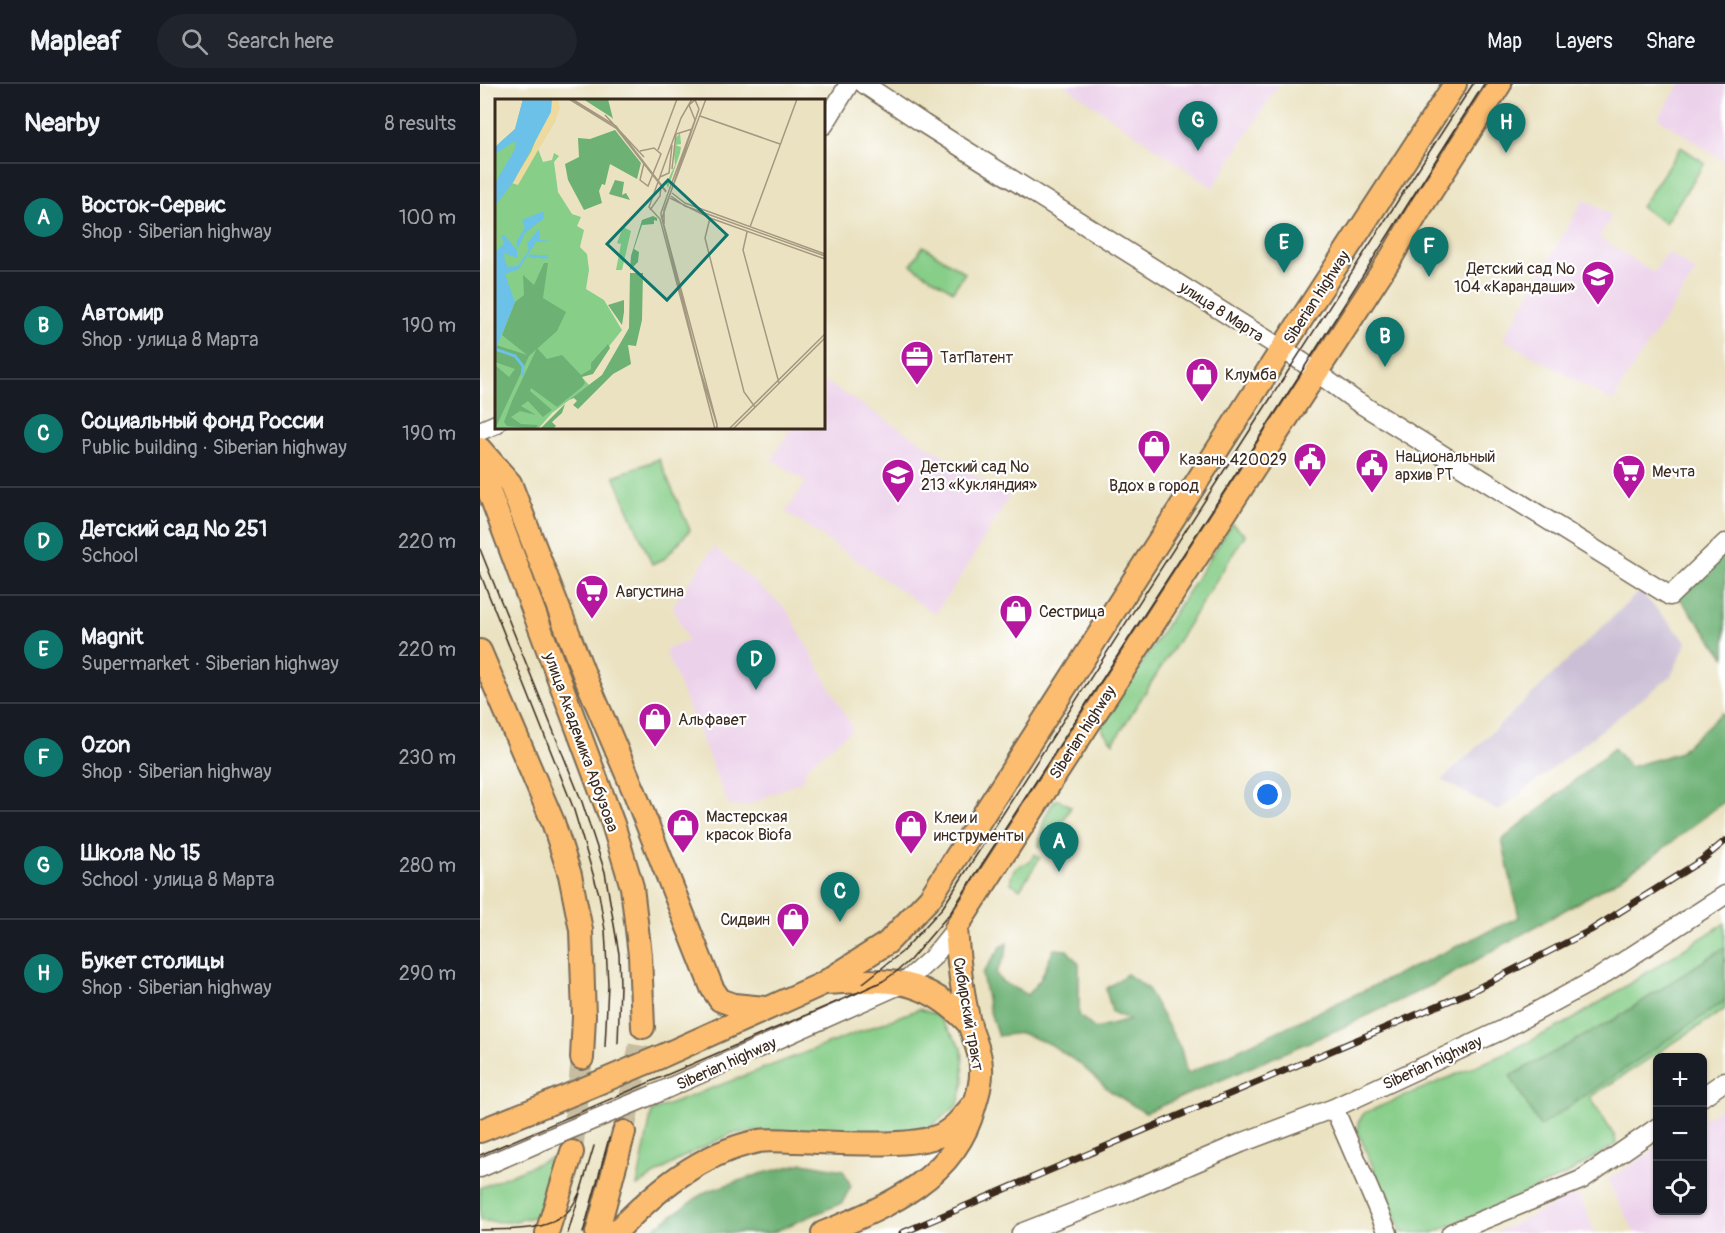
<!DOCTYPE html>
<meta charset="utf-8">
<style>
:root{--surface:#171b24;--page:#20242c;--text:#f1f3f6;--muted:#9ea1a6;--line:#363941;--accent:#0f766e}
body{margin:0;font-family:Pangolin,sans-serif;background:var(--page);color:var(--text)}
.controls{position:absolute;right:18px;bottom:18px;display:grid;overflow:hidden;border-radius:9px;box-shadow:0 2px 4px #0004}
.controls button{width:54px;height:54px;display:grid;place-items:center;padding:0;border:0;border-bottom:2px solid var(--line);background:var(--surface);color:var(--text);font:30px sans-serif}
.you{position:absolute;left:788px;top:711px;width:21px;height:21px;margin:-15px;border:4px solid #fff;border-radius:50%;background:#1a73e8;box-shadow:0 0 0 9px #1a73e833}
.badge{display:grid;place-items:center;width:39px;height:39px;border-radius:50%;background:var(--accent);color:#fff;font-size:20px;font-weight:700}
.pin{position:absolute;translate:-50% -50px;filter:drop-shadow(0 2px 3px #0008)}
.pin::after{content:'';position:absolute;top:32px;width:21px;height:18px;background:inherit;clip-path:polygon(0 0,100% 0,50% 100%)}
.list{margin:0;padding:0;list-style:none}
h2{display:flex;justify-content:space-between;align-items:center;height:78px;margin:0;padding:0 24px;font-size:26px}
h2 small{font-size:20px;font-weight:400;color:var(--muted)}
.list li{display:grid;grid-template-columns:39px 1fr auto;gap:18px;align-items:center;box-sizing:border-box;height:108px;padding:0 24px;border-top:2px solid var(--line)}
.list b{display:block;font-size:22px;white-space:nowrap}
.list p{margin:0;font-size:20px;white-space:nowrap;color:var(--muted)}
.list em{font-size:20px;font-style:normal;color:var(--muted)}
.icon{flex:none;width:33px;height:33px;fill:none;stroke:currentColor;stroke-width:2;stroke-linecap:round;stroke-linejoin:round}
.map{position:relative;flex:none;width:1245px;height:1149px;overflow:hidden}
header{display:flex;align-items:center;gap:36px;box-sizing:border-box;height:84px;padding:0 30px;background:var(--surface);border-bottom:2px solid var(--line)}
header strong{font-size:28px}
nav{display:flex;gap:33px;margin-inline-start:auto;font-size:21px}
.search{width:420px;height:54px;background:var(--page);display:flex;align-items:center;gap:15px;box-sizing:border-box;padding:0 21px;border-radius:33px;color:var(--muted);font-size:22px}
main{display:flex}
aside{flex:1;background:var(--surface)}
.map>svg:first-child{display:block}
</style>
<header>
<strong>Mapleaf</strong>
<div class="search"><svg class="icon" aria-label="search" viewBox="0 0 24 24"><circle cx="10" cy="10" r="6"/><path d="M15 15l6 6"/></svg>Search here</div>
<nav><a>Map</a><a>Layers</a><a>Share</a></nav>
</header>
<main>
<aside>
<h2>Nearby<small>8 results</small></h2>
<ul class="list">
<li><span class="badge">A</span><div><b>Восток-Сервис</b><p>Shop · Siberian highway</p></div><em>100 m</em></li>
<li><span class="badge">B</span><div><b>Автомир</b><p>Shop · улица 8 Марта</p></div><em>190 m</em></li>
<li><span class="badge">C</span><div><b>Социальный фонд России</b><p>Public building · Siberian highway</p></div><em>190 m</em></li>
<li><span class="badge">D</span><div><b>Детский сад № 251</b><p>School</p></div><em>220 m</em></li>
<li><span class="badge">E</span><div><b>Magnit</b><p>Supermarket · Siberian highway</p></div><em>220 m</em></li>
<li><span class="badge">F</span><div><b>Ozon</b><p>Shop · Siberian highway</p></div><em>230 m</em></li>
<li><span class="badge">G</span><div><b>Школа № 15</b><p>School · улица 8 Марта</p></div><em>280 m</em></li>
<li><span class="badge">H</span><div><b>Букет столицы</b><p>Shop · Siberian highway</p></div><em>290 m</em></li>
</ul>
</aside>
<div class="map">
<svg width="1245" height="1149" viewBox="0 0 1245 1149">
<rect width="100%" height="100%" fill="#fff"/>
<filter id="ink" filterUnits="userSpaceOnUse"><feTurbulence type="fractalNoise" baseFrequency=".0167" numOctaves="2"/><feDisplacementMap in="SourceGraphic" scale="12" xChannelSelector="R" yChannelSelector="G"/><feConvolveMatrix kernelMatrix="1 2 1 2 8 2 1 2 1" color-interpolation-filters="sRGB"/></filter>
<filter id="wash" filterUnits="userSpaceOnUse"><feTurbulence type="fractalNoise" baseFrequency=".008" numOctaves="4" result="noise"/><feDisplacementMap in="SourceGraphic" scale="24" xChannelSelector="R" yChannelSelector="G"/><feGaussianBlur stdDeviation="1.35" result="paint"/><feColorMatrix in="noise" values="0 0 0 0 0 0 0 0 0 0 0 0 0 0 0 0 0 1.4 0 .05"/><feComposite in="paint" operator="in"/></filter>
<g filter="url(#wash)">
<rect width="100%" height="100%" fill="#eae2c1"/>
<!-- built -->
<path fill="#ecd1ea" d="M583,0h216l-66,104z
M1200,0h45v77l-67,-43z
M1104,115l28,17 -13,21 54,36 15,-21 28,20 -69,104 -14,26 -110,-63z
M344,297l185,116 -44,73 -30,44 -149,-102 20,-30 -34,-23 19,-31h33z
M234,463l73,63 66,119 -46,37 -4,14 -57,26h-17l-64,-156 23,-9 -15,-35z
M1245,1021v128h-90l-28,-53 50,-32 1,62h44l1,-91z
M1099,1110l16,39h-100l71,-34z"/>
<!-- industrial -->
<path fill="#cbbfd5" d="M1160,507l47,51 -16,34 -173,135 -56,-31z"/>
<!-- green -->
<path fill="#87ce89" stroke="#617c54" stroke-width="1.5" d="M1201,63l24,16 -40,60 -24,-16z
M443,162l42,27 -12,18 -42,-26z
M179,375l31,71 -26,29 -12,5 -38,-88z
M752,440l13,11 -132,208 -10,-12 -1,-7z
M575,716h5l11,7 -26,44 -6,-5c2,-17 5,-31 16,-46z
M555,770l5,4 -20,31 -9,-6c-1,-12 7,-19 18,-20z
M1245,839v86l-135,88 25,40 1,7 -50,31 -133,58h-31l-44,-101v-9l6,-10 136,-57 72,-36z
M439,925l18,6 25,33 2,33 -6,24 -34,27 -45,2 -59,-4 -87,3 -50,24 -46,29 15,-75z
M79,1070l-17,61 -32,7 -30,-1v-33z"/>
<!-- forest -->
<path fill="#6db175" stroke="#546e4a" stroke-width="1.5" d="M1245,469v104l-47,-61z
M1242,629l3,2v86l-70,54 -39,26 -182,103 -95,45 -194,84 -35,-22 -29,-26 -31,-21 -29,-11 -23,3 -9,-27 -7,-35 19,-27 6,-4 -1,11 -10,19 5,8 26,14 13,-15 14,-31 13,1 12,14v51l16,14 35,-9 -18,-8 -6,-23 21,-15 20,14 34,61 6,25 332,-157 -17,-77 112,-92 16,19 48,-14z
M1245,863v54l-185,125 -30,-50 105,-57z
M323,1079l40,7 8,16 -9,17 -71,30h-121l4,-5 51,-36 55,-18z"/>
</g>
<g filter="url(#ink)">
<g fill="none" stroke-linecap="round" stroke-linejoin="round">
<!-- major-tunnel -->
<path stroke="#c7bda0" stroke-width="22" stroke-dasharray="22 11" stroke-linecap="butt" d="M144,1048l19,-105
M92,1068l10,-94"/>
<!-- minor casing -->
<g stroke="#786a57" stroke-width="21">
<path id="minor" d="M384,0l60,40 377,237 55,40 314,195 55,-53
M344,41l25,-41
M0,347l16,-7
M175,1010l249,-111 28,-25 24,-30
M1222,1013l23,-16
M854,1024l54,125
M0,1084l60,-26
M541,1149l108,-42 112,-48 93,-35 168,-78 96,-52 127,-83
M971,1149l130,-53 77,-53"/>
</g>
<!-- major casing -->
<g stroke="#786a57" stroke-width="26">
<path id="major" d="M0,365l30,34 74,191 50,117 78,197 8,12 14,5 31,3
M0,383l133,357 19,63 8,68 3,72
M0,567l73,171 17,53 11,55 3,86 -2,42
M346,899c62,-4 99,-7 144,42
M180,973l162,-73 65,-41 43,-45 352,-549 173,-265
M0,1047l68,-27
M67,1149l25,-81
M117,1149l27,-101
M135,1149c40,-42 85,-80 144,-92 11,-2 25,0 36,0 36,1 115,8 146,-6 12,-6 21,-17 30,-28
M343,1149c62,-26 132,-53 151,-126 4,-13 8,-26 7,-40 0,-15 -8,-29 -12,-44 -7,-31 -11,-63 -13,-95l436,-672 27,-46 81,-126"/>
</g>
<!-- minor -->
<use href="#minor" stroke="#fff" stroke-width="18"/>
<!-- major -->
<use href="#major" stroke="#fcbd6f" stroke-width="22"/>
<!-- tram -->
<path stroke="#3b2a1e" stroke-width="1.5" d="M0,465l102,253 23,70 14,82 1,31 -2,58
M0,489l93,234 26,87 6,36 3,54 -3,63
M383,899l39,-31 41,-45 530,-823
M0,1071l368,-158 35,-16 13,-9 14,-12 41,-48 339,-522 194,-306
M0,1146c29,-1 70,3 90,-21 5,-6 8,-14 12,-21
M88,1149l26,-87
M103,1149l26,-95"/>
<!-- rail casing -->
<g stroke="#3b2a1e" stroke-width="7">
<path id="rail" d="M422,1149l570,-242 119,-61 111,-70 23,-19"/>
</g>
<!-- rail -->
<use href="#rail" stroke="#fff" stroke-width="4.5" stroke-dasharray="14" stroke-linecap="butt"/>
<!-- minor-bridge casing -->
<g stroke="#786a57" stroke-width="21" stroke-linecap="butt">
<path id="minor-bridge" d="M60,1058l115,-48"/>
</g>
<!-- major-bridge casing -->
<g stroke="#786a57" stroke-width="26" stroke-linecap="butt">
<path id="major-bridge" d="M68,1020l112,-47"/>
</g>
<!-- minor-bridge -->
<use href="#minor-bridge" stroke="#fff" stroke-width="18"/>
<!-- major-bridge -->
<use href="#major-bridge" stroke="#fcbd6f" stroke-width="22"/>
</g>
</g>
<!-- icons -->
<defs>
<g id="school-pin" transform="scale(1.725)"><path d="M0 17L-7.5 6A9.5 9.5 0 1 1 7.5 6Z" fill="#b5179e" stroke="#fff"/><path d="M0-5L7-2L0 1L-7-2ZM-4 1L0 2.5L4 1V4Q0 6-4 4Z" fill="#fff"/></g>
<g id="office-pin" transform="scale(1.725)"><path d="M0 17L-7.5 6A9.5 9.5 0 1 1 7.5 6Z" fill="#b5179e" stroke="#fff"/><path d="M-6-3h4V-5.5h4V-3h4V5H-6ZM-1-4.5V-3h2v-1.5ZM-6 0V1H6V0Z" fill="#fff"/></g>
<g id="shop-pin" transform="scale(1.725)"><path d="M0 17L-7.5 6A9.5 9.5 0 1 1 7.5 6Z" fill="#b5179e" stroke="#fff"/><path d="M-5-2.5h2.3a2.7 3.5 0 0 1 5.4 0H5L5.5 6h-11ZM-1.5-2.5h3a1.5 2.3 0 0 0-3 0Z" fill="#fff"/></g>
<g id="civic-pin" transform="scale(1.725)"><path d="M0 17L-7.5 6A9.5 9.5 0 1 1 7.5 6Z" fill="#b5179e" stroke="#fff"/><path d="M-.6-6.5H3V-4.5H.6V-3L4-1V1h2V6H-6V1h2V-1L-.6-3ZM-1.2 2.5V6h2.4V2.5Z" fill="#fff"/></g>
<g id="supermarket-pin" transform="scale(1.725)"><path d="M0 17L-7.5 6A9.5 9.5 0 1 1 7.5 6Z" fill="#b5179e" stroke="#fff"/><path d="M-6-5.5h2.5l.6 2H6L4.5 2H-2.5L-4.4-4H-6ZM-1.5 3.2a1.3 1.3 0 1 0 .1 0ZM3 3.2a1.3 1.3 0 1 0 .1 0Z" fill="#fff"/></g>
</defs>
<g fill-rule="evenodd">
<use href="#school-pin" x="1118" y="193"/>
<use href="#office-pin" x="437" y="273"/>
<use href="#shop-pin" x="722" y="290"/>
<use href="#shop-pin" x="674" y="362"/>
<use href="#civic-pin" x="830" y="375"/>
<use href="#civic-pin" x="892" y="381"/>
<use href="#supermarket-pin" x="1149" y="387"/>
<use href="#school-pin" x="418" y="391"/>
<use href="#supermarket-pin" x="112" y="507"/>
<use href="#shop-pin" x="536" y="527"/>
<use href="#shop-pin" x="175" y="635"/>
<use href="#shop-pin" x="203" y="741"/>
<use href="#shop-pin" x="431" y="742"/>
<use href="#shop-pin" x="313" y="835"/>
</g>
<g text-anchor="middle" stroke-width="4.5" stroke-linejoin="round" paint-order="stroke">
<!-- poi labels -->
<g font-size="16" fill="#3b2a1e" stroke="#fff" text-anchor="start">
<text x="1095" y="190" text-anchor="end">Детский сад №<tspan x="1095" dy="18">104 «Карандаши»</tspan></text>
<text x="460" y="279">ТатПатент</text>
<text x="745" y="296">Клумба</text>
<text x="915" y="378">Национальный<tspan x="915" dy="18">архив РТ</tspan></text>
<text x="807" y="381" text-anchor="end">Казань 420029</text>
<text x="441" y="388">Детский сад №<tspan x="441" dy="18">213 «Кукляндия»</tspan></text>
<text x="1172" y="393">Мечта</text>
<text x="674" y="407" text-anchor="middle">Вдох в город</text>
<text x="135" y="513">Августина</text>
<text x="559" y="533">Сестрица</text>
<text x="198" y="641">Альфавет</text>
<text x="226" y="738">Мастерская<tspan x="226" dy="18">красок Biofa</tspan></text>
<text x="454" y="739">Клеи и<tspan x="454" dy="18">инструменты</tspan></text>
<text x="290" y="841" text-anchor="end">Сидвин</text>
</g>
<!-- street labels -->
<g font-size="16" fill="#3b2a1e" stroke="#fff">
<text transform="translate(836 213) rotate(-57)" y="6">Siberian highway</text>
<text transform="translate(742 227) rotate(33)" y="6">улица 8 Марта</text>
<text transform="translate(602 648) rotate(-57)" y="6">Siberian highway</text>
<text transform="translate(102 658) rotate(70)" y="6">улица Академика Арбузова</text>
<text transform="translate(489 930) rotate(80)" y="6">Сибирский тракт</text>
<text transform="translate(952 978) rotate(-25)" y="6">Siberian highway</text>
<text transform="translate(246 979) rotate(-24)" y="6">Siberian highway</text>
</g>
</g>
<!-- overview -->
<g transform="translate(15 15)">
<rect width="330" height="330" fill="#eae2c1"/>
<path d="M28,0h35l-3,22 -17,28 5,13 9,-2 2,-7 5,3 -5,6 4,30 14,22 9,3 -4,9 7,4 -4,17 7,7 2,16 -3,19 18,11 18,30 -31,39 -10,7 8,9 -37,28 -14,16h-43v-282l20,-18zM185,34l1,11 -6,1 6,2 -1,6 -12,35 -2,-4 9,-19 -1,-11 2,-16zM128,128l8,4 -9,39h-6l5,-26 -4,-1z" fill="#87ce89"/>
<path d="M88,0h25l5,20 -2,-2zM120,31l26,33 -4,16 -27,-15 -5,21 -3,-1 -3,7 3,12 -18,7 -16,-30 -3,-16 14,-7 -1,-19 12,1zM120,81l9,2 -2,13 4,-2 4,7 -21,-6zM158,117l4,2v3l-3,-1v4l-12,1 -8,24 5,3 -1,10 -8,8 1,-14 11,-36zM49,164h4l-5,35 23,14 -9,19 -28,25 -34,73v-64l14,12 6,-8 -20,-7 1,-17 31,10 -25,-20 13,-33 9,-7 -1,-20 11,10zM135,174h13l-1,47 -6,26 -8,-1 3,19 -18,10 -35,35 -5,-4 4,-4 -3,-3 -5,2 33,-25 27,-47zM129,201v12l-2,13 -14,-20zM113,245l2,4 -17,26 -11,3 3,6 -3,4 -25,20 -26,-19 -1,3 22,19 -9,7 -15,-16 -7,5 15,9 -16,-4 -9,6 10,7 17,1 -3,4 -28,-3 -3,-4 8,-21 25,-53 10,11 15,-4 19,20 10,-6v-6zM70,305l-3,9 -10,9 4,4 -3,3h-13z" fill="#6db175"/>
<path d="M57,0h6l2,9 -5,13 -37,64 -6,-2 19,-31z" fill="#eeda9e"/>
<path d="M28,0h29l-1,13 -37,69 -19,25v-23l20,-34v-8l-20,13v-7l20,-18zM49,112l-1,8 -18,14 -7,15 -2,-5 9,-16 -3,-7zM44,130l1,11 13,1 -17,1 -17,27 -14,5 10,28 -20,49v-99l9,-9 -3,-8 4,1 12,14v8l-13,-5 1,9 3,5 10,-1 11,-16 -2,-7z" fill="#6bc1e8"/>
<path fill="none" stroke="#6bc1e8" stroke-width="3" d="M34,157l19,1M0,250l20,7 8,10 -1,10"/>
<path fill="none" stroke="#a49880" stroke-width="1.5" d="M74,0l47,29 50,64M77,0l44,27 50,65M197,0l-11,19 -32,89 11,12 55,210M110,16l39,42M205,17l80,28M163,51l19,-51M145,52l14,-3 7,6 -13,32 -8,-6 4,-17M177,70l4,-35 16,-5M165,78l9,-4 3,-28M177,94l13,10 140,51M176,97l14,10 140,50M175,99l40,20 115,41M155,111l10,-14 1,-10M215,119l-5,20 39,154 11,15M169,125v-14l42,-111M255,128l47,-128M252,133l-4,18 36,133M221,330l1,-4 -18,-59 -38,-151v-2l6,-17 28,-76 -6,-15 6,-5 4,9 -37,109 55,206v5M234,330l96,-95M238,330l92,-91"/>
<path fill="#0f766e" fill-opacity="0.15" stroke="#0f766e" stroke-width="3" d="M173,81l59,55 -60,65 -60,-56z"/>
<rect width="330" height="330" fill="none" stroke="#3b2a1e" stroke-width="3"/>
</g>
</svg>
<div class="controls">
<button>+</button>
<button>−</button>
<button><svg class="icon" aria-label="locate" viewBox="0 0 24 24"><circle cx="12" cy="12" r="6"/><path d="M12 2v4M12 18v4M2 12h4M18 12h4"/></svg></button>
</div>
<div class="you"></div>
<div class="pin badge" style="left:579px;top:788px">A</div>
<div class="pin badge" style="left:905px;top:283px">B</div>
<div class="pin badge" style="left:360px;top:838px">C</div>
<div class="pin badge" style="left:276px;top:606px">D</div>
<div class="pin badge" style="left:804px;top:189px">E</div>
<div class="pin badge" style="left:949px;top:193px">F</div>
<div class="pin badge" style="left:718px;top:67px">G</div>
<div class="pin badge" style="left:1026px;top:69px">H</div>
</div>
</main>
